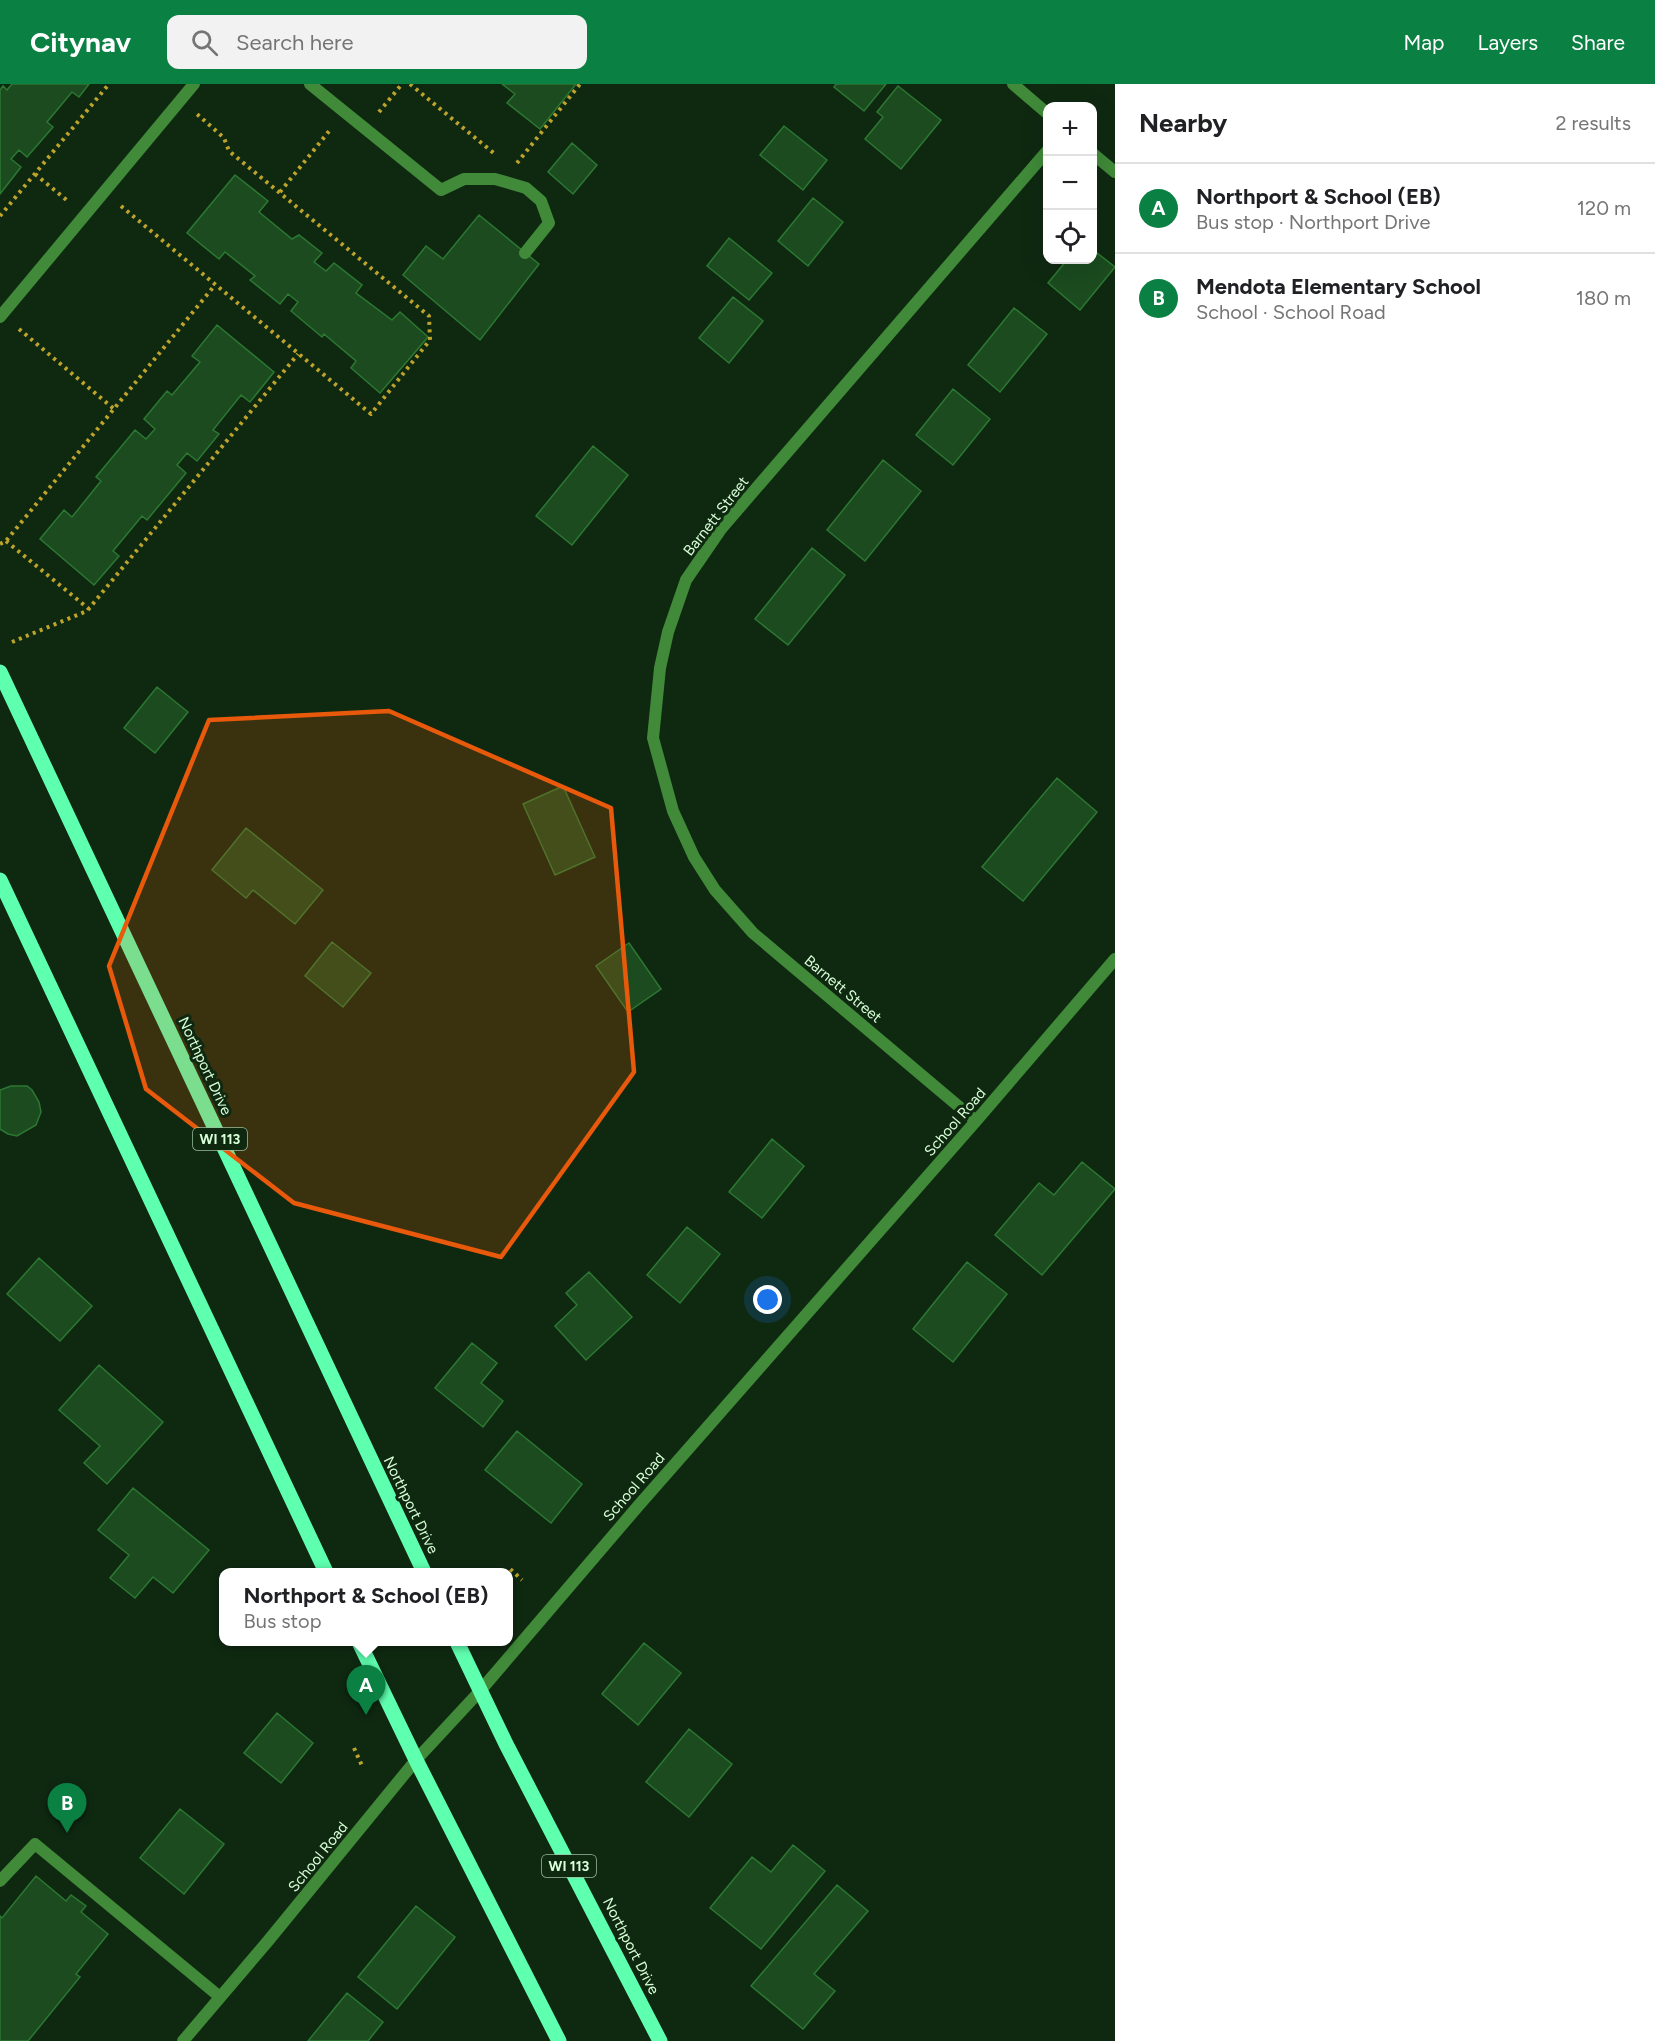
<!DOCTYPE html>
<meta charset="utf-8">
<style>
:root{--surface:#fff;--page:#f2f2f2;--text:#202124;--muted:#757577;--line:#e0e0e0;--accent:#0b8043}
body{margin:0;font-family:Figtree,sans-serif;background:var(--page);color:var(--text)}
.controls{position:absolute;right:18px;top:18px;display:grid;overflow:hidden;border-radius:12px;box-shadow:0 6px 24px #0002}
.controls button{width:54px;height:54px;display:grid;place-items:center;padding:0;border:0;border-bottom:2px solid var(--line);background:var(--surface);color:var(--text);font:30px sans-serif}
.you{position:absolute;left:768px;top:1216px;width:21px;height:21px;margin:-15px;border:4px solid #fff;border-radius:50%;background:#1a73e8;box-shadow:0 0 0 9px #1a73e833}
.badge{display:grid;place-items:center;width:39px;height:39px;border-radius:50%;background:var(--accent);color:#fff;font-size:20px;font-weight:700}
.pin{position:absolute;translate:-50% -50px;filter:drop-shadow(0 2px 3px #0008)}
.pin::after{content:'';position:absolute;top:32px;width:21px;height:18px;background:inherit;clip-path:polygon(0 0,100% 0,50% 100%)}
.popup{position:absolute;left:219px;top:1484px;width:294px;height:78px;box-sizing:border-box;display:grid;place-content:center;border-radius:12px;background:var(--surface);filter:drop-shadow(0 2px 4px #0005);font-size:20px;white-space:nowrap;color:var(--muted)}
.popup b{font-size:22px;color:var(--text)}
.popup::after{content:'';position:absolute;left:50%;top:100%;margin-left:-12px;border:12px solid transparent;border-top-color:var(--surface)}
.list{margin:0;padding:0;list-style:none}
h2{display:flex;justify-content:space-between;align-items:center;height:78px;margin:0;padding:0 24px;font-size:26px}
h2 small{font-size:20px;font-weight:400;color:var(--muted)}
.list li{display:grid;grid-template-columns:39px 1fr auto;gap:18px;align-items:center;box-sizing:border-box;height:90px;padding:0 24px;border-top:2px solid var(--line)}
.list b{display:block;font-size:22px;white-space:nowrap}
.list p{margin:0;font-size:20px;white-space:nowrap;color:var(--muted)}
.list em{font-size:20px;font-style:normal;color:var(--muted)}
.icon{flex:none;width:33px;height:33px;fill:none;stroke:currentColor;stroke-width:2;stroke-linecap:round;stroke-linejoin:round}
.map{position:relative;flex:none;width:1115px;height:1957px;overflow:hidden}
header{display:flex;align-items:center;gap:36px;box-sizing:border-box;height:84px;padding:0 30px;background:var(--accent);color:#fff}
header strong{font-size:28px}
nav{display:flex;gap:33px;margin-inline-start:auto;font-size:21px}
.search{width:420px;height:54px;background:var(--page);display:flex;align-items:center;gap:15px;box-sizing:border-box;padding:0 21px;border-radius:12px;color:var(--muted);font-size:22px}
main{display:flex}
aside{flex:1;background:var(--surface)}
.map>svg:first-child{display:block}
</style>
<header>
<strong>Citynav</strong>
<div class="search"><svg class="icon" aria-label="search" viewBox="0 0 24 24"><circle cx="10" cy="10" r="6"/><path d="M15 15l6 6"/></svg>Search here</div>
<nav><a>Map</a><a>Layers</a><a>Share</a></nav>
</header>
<main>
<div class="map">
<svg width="1115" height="1957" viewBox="0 0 1115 1957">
<rect width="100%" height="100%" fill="#0f2911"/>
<!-- building -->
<path fill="#1b4b1f" stroke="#2c7832" stroke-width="1.5" d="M12,0h77l-10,13 -7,-5 -25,30 6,5 -26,30 -8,-7 -8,9 10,8 -21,27v-104l3,-4 4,4z
M502,0h74l-36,45 -33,-26 8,-9z
M836,0h50l-22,27 -30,-24z
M898,2l43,34 -40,49 -36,-30 18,-22 -6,-5z
M784,42l43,34 -24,30 -43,-35z
M572,59l25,22 -24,29 -25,-22z
M235,91l33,26 -9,11 33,27 7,-4 23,18 -8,9 12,9 8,-8 28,22 -6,8 36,27 8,-8 28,25 -48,56 -29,-25 5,-7 -32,-27 -2,3 -31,-26 7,-9 -10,-8 -8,10 -30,-24 5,-4 -30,-24 -6,7 -32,-26z
M813,114l30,24 -35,44 -30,-25z
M479,131l60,49 -59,76 -77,-65 23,-29 17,13z
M729,154l43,35 -23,27 -42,-34z
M1092,165l23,18 -35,43 -32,-27 19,-23h25z
M733,213l30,24 -34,42 -30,-25z
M1014,224l33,26 -47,58 -32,-27z
M217,241l57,47 -24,30 -9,-7 -28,35 6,4 -22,27 -10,-8 -10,12 9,8 -39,47 -5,-4 -29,35 6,5 -25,29 -54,-46 24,-29 8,7 29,-36 -5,-4 39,-47 11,9 9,-10 -11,-10 23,-28 5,4 28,-33 -8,-6z
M953,305l37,30 -37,46 -37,-30z
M593,362l35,29 -56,70 -36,-29z
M883,376l38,31 -56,70 -38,-31z
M812,464l33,27 -57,70 -33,-26z
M157,603l31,25 -33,41 -31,-25z
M1057,694l40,34 -74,89 -41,-34z
M563,702l32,71 -40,18 -32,-71z
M246,744l77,62 -28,34 -42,-34 -7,8 -34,-28z
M332,858l39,31 -28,34 -38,-31z
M629,859l32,46 -33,23 -32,-46z
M11,1002h16l5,4 7,12 2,10 -5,13 -19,11 -9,-2 -8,-5v-39z
M772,1055l32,27 -42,52 -33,-26z
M1082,1078l33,27 -73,86 -47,-40 44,-52 15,12z
M687,1143l33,27 -40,49 -33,-28z
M39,1174l53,48 -32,35 -53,-47z
M967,1178l40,32 -54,68 -40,-33z
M589,1188l43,45 -46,43 -31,-34 22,-21 -11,-12z
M472,1259l25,20 -16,20 22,18 -20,26 -48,-39z
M99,1281l64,57 -56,62 -23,-21 16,-17 -41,-36z
M517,1347l65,53 -31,39 -66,-53z
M133,1404l76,62 -36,43 -20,-16 -18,21 -25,-20 19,-23 -31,-25z
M644,1559l37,30 -43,52 -36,-31z
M277,1629l36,30 -32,40 -37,-30z
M689,1645l43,35 -43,53 -43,-35z
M180,1725l44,35 -40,50 -44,-36z
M793,1761l32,26 -64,78 -51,-41 42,-51 19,15z
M36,1792l30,25 5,-6 15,11 -5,6 27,22 -32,40 4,3 -52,64h-28v-125l2,2z
M837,1801l31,26 -54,63 21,17 -32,38 -52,-43z
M416,1822l39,31 -58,72 -39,-32z
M347,1909l36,29 -15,19h-60z"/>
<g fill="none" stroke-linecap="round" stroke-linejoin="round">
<!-- path -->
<path stroke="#bfa42c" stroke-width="4" stroke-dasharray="3 4.5" stroke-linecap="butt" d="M410,0l86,71
M379,28l23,-28
M517,79l63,-79
M35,90l34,28
M280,108l50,-62
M121,122l250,208 59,-74 -1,-24 -200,-165 -5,-13 -27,-24
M0,132l109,-132
M19,245l95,80
M6,457l83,68
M0,460l6,-3 209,-256
M12,558l75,-31 211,-257
M505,1488l4,-4 13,12
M354,1664l9,20"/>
<!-- lane -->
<path stroke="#408a39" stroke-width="12" d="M310,0l131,106 23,-11h31l31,9 15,13 8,22 -24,30
M0,233l194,-233
M0,1797l35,-37 185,153"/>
<!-- street -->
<path stroke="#408a39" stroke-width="12" d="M1013,0l35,30
M1092,69l23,19
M976,1037l-223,-188 -38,-43 -21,-33 -21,-46 -20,-73 7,-70 8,-36 18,-52 35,-51 327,-379
M183,1957l85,-100 148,-181 64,-69 159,-186 337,-384 139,-162"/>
<!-- primary -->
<path stroke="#5fffb0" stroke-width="15" d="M0,588l424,900
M0,796l326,692
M359,1558l57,118 143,281
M457,1558l49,102 154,297"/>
</g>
<!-- marked area -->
<path fill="#e8590c" fill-opacity="0.2" stroke="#e8590c" stroke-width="4.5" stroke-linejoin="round" d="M389,627l222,97 23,264 -133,185 -207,-54 -148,-114 -37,-123 100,-246z"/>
<g text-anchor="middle" stroke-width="6" stroke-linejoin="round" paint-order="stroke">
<!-- shield labels -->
<g fill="#0f2911" stroke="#9cbf9c" stroke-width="1.5">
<rect x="193" y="1044" width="54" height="22" rx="4.5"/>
<rect x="542" y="1771" width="54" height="22" rx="4.5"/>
</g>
<g font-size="14" font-weight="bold" fill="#d8ffd8">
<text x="220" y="1060">WI 113</text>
<text x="569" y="1787">WI 113</text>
</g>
<!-- street labels -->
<g font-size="15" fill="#d8ffd8" stroke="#0f2911">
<text transform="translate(716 432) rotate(-52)" y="5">Barnett Street</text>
<text transform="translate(843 905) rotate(40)" y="5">Barnett Street</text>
<text transform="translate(205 982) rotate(65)" y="5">Northport Drive</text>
<text transform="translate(955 1038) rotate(-49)" y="5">School Road</text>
<text transform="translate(634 1403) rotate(-49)" y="5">School Road</text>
<text transform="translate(411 1421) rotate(64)" y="5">Northport Drive</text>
<text transform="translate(318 1773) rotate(-51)" y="5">School Road</text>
<text transform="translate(631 1862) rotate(63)" y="5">Northport Drive</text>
</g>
</g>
</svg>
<div class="controls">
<button>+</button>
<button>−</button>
<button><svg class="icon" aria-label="locate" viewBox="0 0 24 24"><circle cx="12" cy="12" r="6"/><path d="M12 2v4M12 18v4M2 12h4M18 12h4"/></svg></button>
</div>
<div class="you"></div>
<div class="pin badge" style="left:366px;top:1631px">A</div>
<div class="popup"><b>Northport &amp; School (EB)</b>Bus stop</div>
<div class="pin badge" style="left:67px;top:1749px">B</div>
</div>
<aside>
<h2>Nearby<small>2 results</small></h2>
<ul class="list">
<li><span class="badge">A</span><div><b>Northport &amp; School (EB)</b><p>Bus stop · Northport Drive</p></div><em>120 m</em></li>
<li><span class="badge">B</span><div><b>Mendota Elementary School</b><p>School · School Road</p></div><em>180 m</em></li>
</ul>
</aside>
</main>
